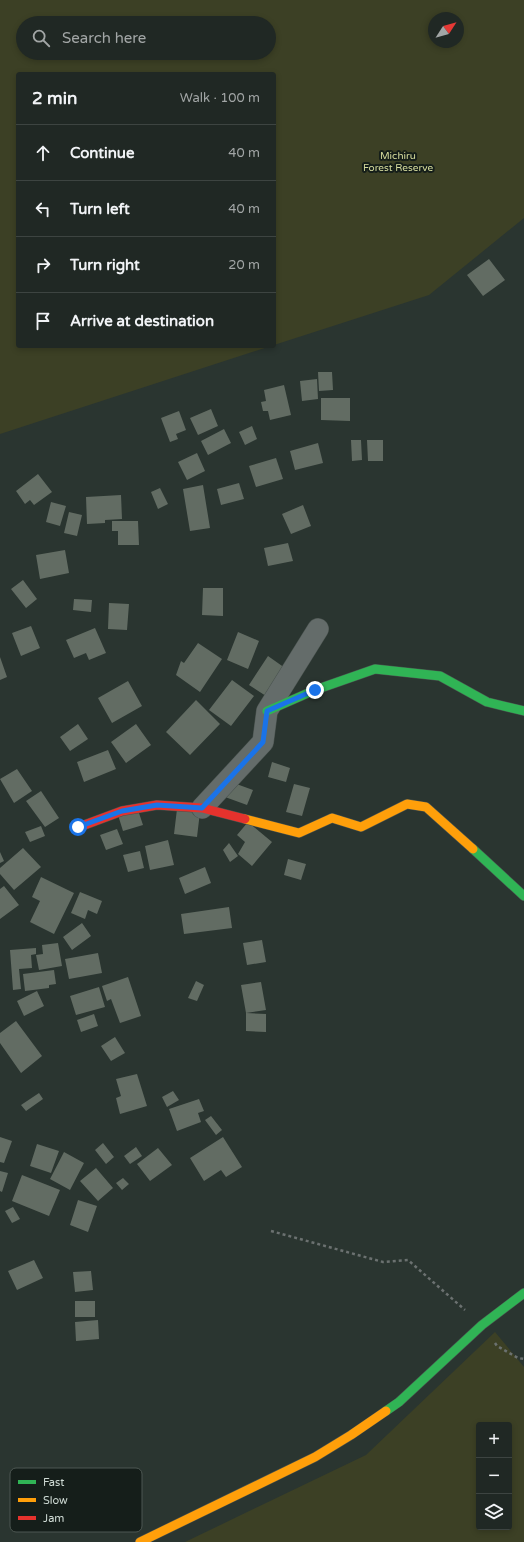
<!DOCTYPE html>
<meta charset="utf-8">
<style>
:root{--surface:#202824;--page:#28302c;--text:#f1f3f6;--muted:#a2a6a6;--line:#3d4441}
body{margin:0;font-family:"Varela Round",sans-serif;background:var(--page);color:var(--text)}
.controls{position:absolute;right:12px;bottom:12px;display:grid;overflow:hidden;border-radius:4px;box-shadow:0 2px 6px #0003}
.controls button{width:36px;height:36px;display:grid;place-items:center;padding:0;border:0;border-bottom:1px solid var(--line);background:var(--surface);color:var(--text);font:20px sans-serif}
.compass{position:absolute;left:428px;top:12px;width:36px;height:36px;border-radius:50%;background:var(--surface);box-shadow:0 2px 6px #0003;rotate:54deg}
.stop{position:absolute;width:12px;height:12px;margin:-9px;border:3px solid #1a73e8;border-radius:50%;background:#fff}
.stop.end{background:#1a73e8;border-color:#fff;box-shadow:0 1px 4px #0008}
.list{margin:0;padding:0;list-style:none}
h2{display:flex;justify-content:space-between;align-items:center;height:52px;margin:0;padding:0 16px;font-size:17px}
h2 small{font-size:13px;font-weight:400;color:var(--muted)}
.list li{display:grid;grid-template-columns:26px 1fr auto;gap:12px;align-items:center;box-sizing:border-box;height:56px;padding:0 16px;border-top:1px solid var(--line)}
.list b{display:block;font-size:15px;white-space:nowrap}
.list em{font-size:13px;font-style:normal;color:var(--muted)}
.icon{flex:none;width:22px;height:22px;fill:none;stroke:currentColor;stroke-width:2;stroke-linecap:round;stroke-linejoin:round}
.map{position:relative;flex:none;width:524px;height:1542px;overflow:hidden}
.search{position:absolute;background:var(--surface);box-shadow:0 2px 6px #0003;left:16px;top:16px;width:260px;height:44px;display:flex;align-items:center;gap:10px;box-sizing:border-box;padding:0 14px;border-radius:22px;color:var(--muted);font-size:15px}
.panel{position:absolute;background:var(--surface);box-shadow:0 2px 6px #0003;left:16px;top:72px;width:260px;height:276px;border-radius:4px}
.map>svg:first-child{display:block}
</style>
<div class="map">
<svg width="524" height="1542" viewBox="0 0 524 1542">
<rect width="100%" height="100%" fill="#2a3530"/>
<!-- green -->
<path fill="#3c4025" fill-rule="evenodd" d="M0,0h524v218l-95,77 -155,50v-271h-256v272h253l-271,88zM434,18h24v24h-24zM23,23h246v30h-246z
M495,1332l29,35v175h-339l181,-87zM479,1425h30v102h-30z"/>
<!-- building -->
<path fill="#626c63" d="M489,259l16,21 -22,16 -16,-21z
M318,372h14l1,18 -14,1z
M317,379l1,20 -16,2 -2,-20z
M284,385l7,30 -21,5 -2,-9h-5l-2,-9 5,-1 -2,-11z
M321,398h29v23l-29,-1z
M211,409l7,17 -20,9 -8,-17z
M179,411l7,19 -10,4 2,5 -8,3 -9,-24z
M252,426l5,13 -12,6 -6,-13z
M224,429l7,14 -23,12 -7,-14z
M351,440h10l1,20 -10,1z
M367,440h16v21h-15z
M318,443l5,20 -28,7 -5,-19z
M197,453l8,18 -18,9 -9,-18z
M276,458l7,21 -27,8 -7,-21z
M38,474l14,18 -18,13 -4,-5 -5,4 -9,-13z
M239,483l5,16 -23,6 -4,-16z
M203,485l7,43 -20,3 -7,-42z
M160,488l8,16 -10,5 -7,-17z
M121,495l1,24 -17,1v3l-18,1 -1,-27z
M51,502l15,4 -6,20 -14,-4z
M303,505l8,21 -20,8 -9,-20z
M69,512l13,3 -5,21 -13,-3z
M112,521h26l1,24h-21v-14h-6z
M288,543l5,18 -25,5 -4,-18z
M65,550l4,23 -29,6 -4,-24z
M23,580l14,19 -11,9 -15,-19z
M203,588h20v28l-21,-1z
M74,599l18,1 -1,12 -18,-2z
M109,603l20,1 -2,26 -19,-1z
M31,626l9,22 -19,8 -9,-23z
M95,628l11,25 -17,7 -3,-7 -12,5 -8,-18z
M238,632l21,9 -11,28 -21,-9z
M198,643l24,16 -22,33 -24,-17 5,-14 3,2z
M268,656l17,12 -19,28 -17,-11z
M0,657l7,20 -7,3z
M232,680l22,16 -23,30 -22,-16z
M128,681l14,25 -30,17 -14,-25z
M196,700l24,24 -30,31 -24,-23z
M78,724l10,15 -18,12 -10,-14z
M136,724l15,21 -25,18 -15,-21z
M108,750l8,19 -32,13 -7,-20z
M272,762l18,6 -4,14 -18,-5z
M17,769l15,22 -18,12 -14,-24z
M231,782l22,8 -6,15 -22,-8z
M294,784l16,4 -8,28 -16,-4z
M41,791l18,27 -14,9 -19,-26z
M177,809l23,3 -3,25 -23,-3z
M138,810l5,15 -20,6 -5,-16z
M248,822l24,20 -20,24 -14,-12 7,-12 -8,-7z
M41,826l4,10 -15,6 -5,-10z
M117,829l6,15 -17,6 -6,-15z
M168,840l6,25 -24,5 -5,-24z
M229,843l9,13 -8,6 -7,-12z
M23,848l18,19 -27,23 -14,-16v-6z
M140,851l4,17 -16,4 -5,-17z
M0,852l4,9 -4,2z
M288,859l18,5 -5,16 -17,-5z
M205,867l6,16 -26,11 -6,-16z
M41,877l33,16 -20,41 -24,-12 10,-21 -8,-4z
M4,886l15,19 -19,14v-30z
M80,892l22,9 -5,13 -9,-4 -3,9 -14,-6z
M229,907l3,21 -48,6 -3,-20z
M82,923l9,13 -19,14 -9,-13z
M262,940l4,22 -19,3 -4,-22z
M58,943l4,23 -23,4 -3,-15 7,-1 -1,-9z
M36,948v6l-5,1 1,13 -13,1 2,20 -8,1 -3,-40z
M98,953l4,20 -33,6 -4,-20z
M54,970l2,14 -7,1v3l-24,3 -2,-17z
M128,977l13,39 -21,7 -9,-24 -4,2 -5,-15z
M196,981l8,4 -7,16 -9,-3z
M261,982l5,28 -20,3 -5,-28z
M99,987l6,20 -29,8 -6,-19z
M37,991l7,15 -20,10 -7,-15z
M246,1013l20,1v18l-20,-1z
M94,1014l4,12 -17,6 -4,-12z
M16,1021l26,35 -21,17 -21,-30v-10z
M115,1037l10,16 -14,8 -10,-15z
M137,1074l10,32 -27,8 -4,-16 5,-2 -5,-17z
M173,1091l6,9 -12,7 -5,-10z
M39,1093l4,6 -17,12 -5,-6z
M199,1099l5,12 -6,2 3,9 -24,9 -8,-22z
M211,1116l11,14 -6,5 -11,-15z
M0,1137l12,4 -8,22 -4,-1z
M223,1137l19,30 -16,10 -5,-7 -17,11 -14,-23z
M103,1143l11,14 -8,7 -11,-14z
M37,1144l22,7 -8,22 -21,-7z
M136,1147l6,9 -12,8 -6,-8z
M158,1148l14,17 -22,16 -13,-17z
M64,1152l20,11 -14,27 -20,-11z
M96,1168l17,20 -15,13 -18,-20z
M0,1171l8,2 -6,19 -2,-1z
M22,1175l38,15 -11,26 -37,-15z
M123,1178l6,6 -7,6 -6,-7z
M78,1200l19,6 -9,26 -18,-7z
M13,1207l7,12 -8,4 -7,-12z
M34,1260l9,18 -26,12 -9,-19z
M91,1271l2,19 -18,2 -2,-20z
M75,1301h20v16h-20z
M98,1320l1,19 -23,2 -1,-19z"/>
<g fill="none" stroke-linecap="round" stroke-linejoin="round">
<!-- street casing -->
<g stroke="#49524e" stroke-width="22">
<path id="street" d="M202,808l61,-66 4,-31 51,-82"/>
</g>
<!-- fast casing -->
<g stroke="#49524e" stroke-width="10">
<path id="fast" d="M267,711l48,-21 60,-21 65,7 47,26 37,9
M473,849l51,47
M386,1411l13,-9 83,-77 42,-32"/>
</g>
<!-- slow casing -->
<g stroke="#49524e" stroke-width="10">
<path id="slow" d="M245,819l54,14 33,-15 29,9 46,-23 19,3 47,42
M140,1542l175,-85 36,-22 35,-24"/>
</g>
<!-- jam casing -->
<g stroke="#49524e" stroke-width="10">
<path id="jam" d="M79,827l43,-16 35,-6 45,3 43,11"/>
</g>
<!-- path -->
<path stroke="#6b7170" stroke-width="2.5" stroke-dasharray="3 3" stroke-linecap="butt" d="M271,1231l112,31 25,-2 57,50
M495,1343l2,3 21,12 6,1"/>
<!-- street -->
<use href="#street" stroke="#646c6a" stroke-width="21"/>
<!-- fast -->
<use href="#fast" stroke="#30b455" stroke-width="9"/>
<!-- slow -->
<use href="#slow" stroke="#ff9f0a" stroke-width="9"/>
<!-- jam -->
<use href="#jam" stroke="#e5322d" stroke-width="9"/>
</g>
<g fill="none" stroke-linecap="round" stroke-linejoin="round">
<!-- route -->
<path stroke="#1a73e8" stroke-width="5" d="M78,827l44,-16 35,-6 45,3 61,-66 4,-31 48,-21"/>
</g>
<g text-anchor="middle" stroke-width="4" stroke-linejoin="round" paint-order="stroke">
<!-- park labels -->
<g font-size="10" fill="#d7dd9e" stroke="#151e1a">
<text x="398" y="159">Michiru<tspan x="398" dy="12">Forest Reserve</tspan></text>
</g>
</g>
<!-- legend -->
<rect x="10" y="1468" width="132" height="64" rx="6" fill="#151e1a" stroke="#4d5752" stroke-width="1"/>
<rect x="18" y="1480" width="18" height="4" fill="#30b455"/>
<rect x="18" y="1498" width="18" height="4" fill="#ff9f0a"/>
<rect x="18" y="1516" width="18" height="4" fill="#e5322d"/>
<g font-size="11" fill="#cfdbd5">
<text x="43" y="1486">Fast</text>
<text x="43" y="1504">Slow</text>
<text x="43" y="1522">Jam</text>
</g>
</svg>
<div class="controls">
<button>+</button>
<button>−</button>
<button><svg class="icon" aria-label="layers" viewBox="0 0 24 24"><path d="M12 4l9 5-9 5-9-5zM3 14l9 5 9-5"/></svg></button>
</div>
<svg class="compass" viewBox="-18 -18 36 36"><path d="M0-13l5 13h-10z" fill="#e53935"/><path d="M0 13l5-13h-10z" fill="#a2a6a6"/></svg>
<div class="stop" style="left:78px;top:827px"></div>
<div class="stop end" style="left:315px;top:690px"></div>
<div class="search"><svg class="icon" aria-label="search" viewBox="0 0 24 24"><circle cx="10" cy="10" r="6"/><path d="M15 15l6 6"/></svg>Search here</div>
<section class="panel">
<h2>2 min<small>Walk · 100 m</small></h2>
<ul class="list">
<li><svg class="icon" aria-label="ahead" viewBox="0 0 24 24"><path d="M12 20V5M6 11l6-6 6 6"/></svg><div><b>Continue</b></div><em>40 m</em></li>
<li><svg class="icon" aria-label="left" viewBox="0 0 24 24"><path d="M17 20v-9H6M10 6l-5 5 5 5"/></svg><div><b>Turn left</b></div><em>40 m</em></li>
<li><svg class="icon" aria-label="right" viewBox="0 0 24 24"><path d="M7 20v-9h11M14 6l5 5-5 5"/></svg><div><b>Turn right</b></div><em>20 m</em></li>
<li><svg class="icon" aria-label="arrive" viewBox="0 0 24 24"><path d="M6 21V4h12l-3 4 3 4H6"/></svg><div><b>Arrive at destination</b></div></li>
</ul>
</section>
</div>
